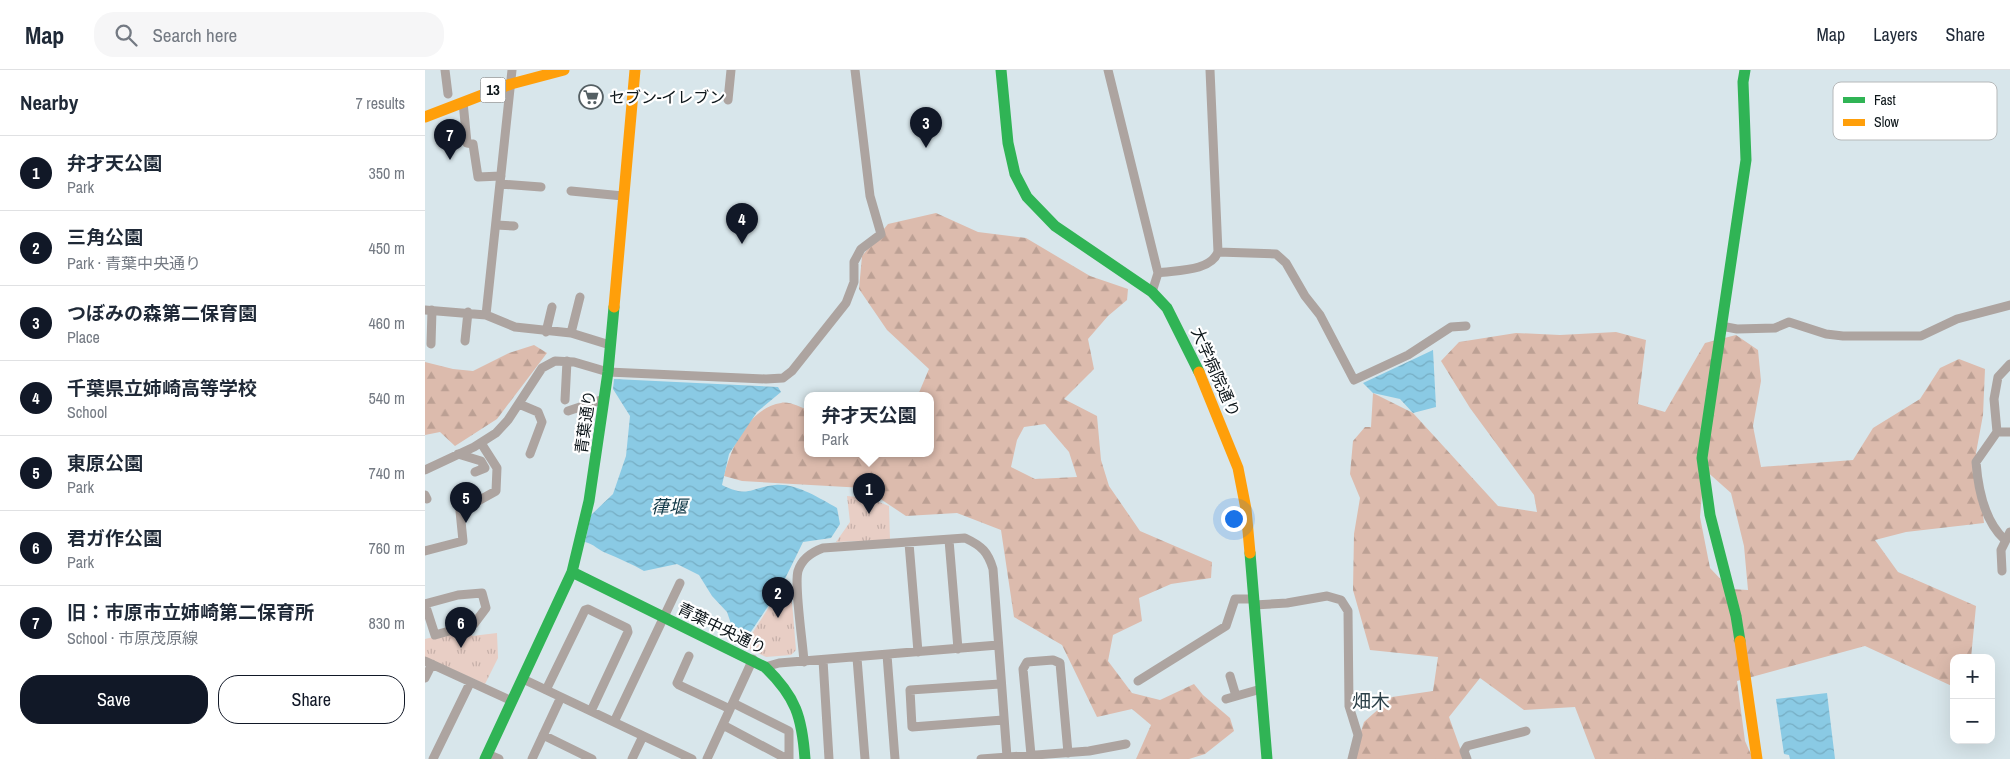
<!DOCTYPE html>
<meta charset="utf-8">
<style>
:root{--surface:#fff;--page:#f6f6f7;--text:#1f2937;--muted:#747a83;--line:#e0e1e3;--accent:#111827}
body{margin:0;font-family:"Archivo Narrow","Noto Sans JP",sans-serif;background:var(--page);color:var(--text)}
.controls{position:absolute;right:15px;bottom:15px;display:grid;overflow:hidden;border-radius:10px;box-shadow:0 5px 20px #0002}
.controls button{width:45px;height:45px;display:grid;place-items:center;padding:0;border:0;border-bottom:1px solid var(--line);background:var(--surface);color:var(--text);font:25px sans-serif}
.you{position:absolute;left:808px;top:448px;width:18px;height:18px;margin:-12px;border:4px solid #fff;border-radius:50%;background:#1a73e8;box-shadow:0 0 0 8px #1a73e833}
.badge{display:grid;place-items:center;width:32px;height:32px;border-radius:50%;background:var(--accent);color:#fff;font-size:16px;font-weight:700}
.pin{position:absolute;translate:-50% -41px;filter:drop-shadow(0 1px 2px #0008)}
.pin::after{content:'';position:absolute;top:26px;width:18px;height:15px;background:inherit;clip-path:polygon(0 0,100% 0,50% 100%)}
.popup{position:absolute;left:379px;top:322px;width:130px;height:65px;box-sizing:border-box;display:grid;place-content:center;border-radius:10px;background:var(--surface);filter:drop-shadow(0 1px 4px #0005);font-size:16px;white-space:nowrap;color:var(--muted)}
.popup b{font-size:19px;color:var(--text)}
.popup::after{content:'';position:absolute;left:50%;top:100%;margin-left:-10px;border:10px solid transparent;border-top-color:var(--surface)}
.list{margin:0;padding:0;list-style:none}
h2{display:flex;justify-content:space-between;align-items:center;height:65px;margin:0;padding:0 20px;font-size:21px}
h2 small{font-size:16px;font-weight:400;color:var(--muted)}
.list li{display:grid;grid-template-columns:32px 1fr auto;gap:15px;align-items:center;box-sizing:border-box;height:75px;padding:0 20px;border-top:1px solid var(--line)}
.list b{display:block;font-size:19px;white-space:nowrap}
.list p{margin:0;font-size:16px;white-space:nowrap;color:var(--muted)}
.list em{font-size:16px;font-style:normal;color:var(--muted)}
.actions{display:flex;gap:10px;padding:15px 20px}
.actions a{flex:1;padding:11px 0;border:1px solid var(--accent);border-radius:20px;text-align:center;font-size:18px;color:var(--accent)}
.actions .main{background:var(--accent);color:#fff}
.icon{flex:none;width:28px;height:28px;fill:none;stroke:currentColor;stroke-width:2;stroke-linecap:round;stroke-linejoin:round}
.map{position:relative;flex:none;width:1585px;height:689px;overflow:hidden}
header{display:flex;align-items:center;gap:30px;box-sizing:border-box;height:70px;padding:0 25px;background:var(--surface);border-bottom:1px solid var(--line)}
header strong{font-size:24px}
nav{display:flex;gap:28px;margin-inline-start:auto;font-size:18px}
.search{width:350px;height:45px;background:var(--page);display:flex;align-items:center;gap:12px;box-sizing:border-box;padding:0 18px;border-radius:20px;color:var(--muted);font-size:19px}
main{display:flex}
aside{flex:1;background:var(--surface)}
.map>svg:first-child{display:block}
</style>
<header>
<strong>Map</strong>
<div class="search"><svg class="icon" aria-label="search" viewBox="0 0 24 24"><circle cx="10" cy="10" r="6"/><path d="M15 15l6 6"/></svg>Search here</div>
<nav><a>Map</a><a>Layers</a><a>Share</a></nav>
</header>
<main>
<aside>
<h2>Nearby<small>7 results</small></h2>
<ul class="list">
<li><span class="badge">1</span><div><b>弁才天公園</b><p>Park</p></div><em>350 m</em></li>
<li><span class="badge">2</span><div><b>三角公園</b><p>Park · 青葉中央通り</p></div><em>450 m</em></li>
<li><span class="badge">3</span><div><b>つぼみの森第二保育園</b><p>Place</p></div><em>460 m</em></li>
<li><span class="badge">4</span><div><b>千葉県立姉崎高等学校</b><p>School</p></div><em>540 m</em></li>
<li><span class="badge">5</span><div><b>東原公園</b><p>Park</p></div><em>740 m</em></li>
<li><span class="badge">6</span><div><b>君ガ作公園</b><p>Park</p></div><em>760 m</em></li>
<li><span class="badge">7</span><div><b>旧：市原市立姉崎第二保育所</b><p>School · 市原茂原線</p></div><em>830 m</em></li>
</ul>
<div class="actions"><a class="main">Save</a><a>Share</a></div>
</aside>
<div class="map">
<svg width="1585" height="689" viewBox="0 0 1585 689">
<defs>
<pattern id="grass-tufts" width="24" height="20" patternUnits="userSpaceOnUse" patternTransform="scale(1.25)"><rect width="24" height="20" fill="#e8cec5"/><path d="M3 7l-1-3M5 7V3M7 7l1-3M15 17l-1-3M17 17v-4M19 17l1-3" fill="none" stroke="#c6b0a9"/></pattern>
<pattern id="forest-firs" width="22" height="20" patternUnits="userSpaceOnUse" patternTransform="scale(1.25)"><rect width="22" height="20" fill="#dcbbad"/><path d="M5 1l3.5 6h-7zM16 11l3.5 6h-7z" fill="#bca094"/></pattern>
<pattern id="water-waves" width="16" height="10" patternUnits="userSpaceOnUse" patternTransform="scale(1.25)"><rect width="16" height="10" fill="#8acae4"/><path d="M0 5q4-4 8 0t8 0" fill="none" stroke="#76adc3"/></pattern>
</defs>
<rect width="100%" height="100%" fill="#d8e6eb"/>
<!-- grass -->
<path fill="url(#grass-tufts)" d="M422,426l22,2 20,8 1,34 -54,2 14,-20z
M355,520h11l5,60 -5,5 -25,2 -22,-11z
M45,558l2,8 25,-3 1,25 -13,26 -60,-27v-18z"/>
<!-- forest -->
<path fill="url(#forest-firs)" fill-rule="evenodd" d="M511,143l42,19 48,6 64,38 38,13 -1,11 -19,16 -20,23 6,30 -30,30 33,17 4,44 8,26 31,45 72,31 -1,16 -40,6 -32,14 3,23 -29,14 -5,26 24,32 28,7 34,-16 9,11 27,23 4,13 -29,23 -16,5h-53l15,-34 -19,-16 -35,8 -35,-72 -48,-28 -13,-87 -44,-17 -51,3 -42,-28 -122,-7 -18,-5c7,-29 25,-68 57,-73 8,-2 19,4 27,7v43h122v-58h-12l11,-26 -42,-39 -28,-41 3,-33 26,-32zM620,354l24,28 8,25 -42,2 -24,-12 6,-27 7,-13z
M1191,262l30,8 -8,64 27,8 40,-69 31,-8 22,15 3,31 -8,45 8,41 92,-7 20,-32 47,-29 20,-31 19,-9 26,10 -2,46 -7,38 8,70 -78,9 -31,8 23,32 78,34 -5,52h-17v29l-89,-41 -128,35 8,60 8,18h-158l-20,-52 -51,3 -44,-32 -31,39 15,42h-112l12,-37 28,-25 41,-6 5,-34 -68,-7 -17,-60 1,-56 6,-36 -10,-24 3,-33 12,-14h6l2,-34 40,20 85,93 39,6 -3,-17 -64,-87 -29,-47 18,-19 57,-9 44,2zM1279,399l27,24 13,53 4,44 -18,-1 -20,-21 -10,-51z
M109,275l13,8 -50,66 -42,27 -15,-14 -15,3v-73l28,7 20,2 36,-18z"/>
<!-- water -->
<path fill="url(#water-waves)" d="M1008,280l3,57 -23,6 -13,-14 -27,-6 -10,-10z
M189,309l164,8 3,5 -24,20 -28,42 -7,31c26,13 28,3 53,0 21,-2 44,13 62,23l3,16 -9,14 -28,4 -22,45 -37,55 -7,-1 -10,-29 -15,-16 -13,-21 -22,-11 -33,7c-12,-7 -24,-12 -38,-18 -8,-3 -12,-9 -21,-11l6,-27 22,-21 13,-38 4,-40 -17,-27z
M1402,623l8,66h-45l-1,-4 -5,-1 -8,-55z"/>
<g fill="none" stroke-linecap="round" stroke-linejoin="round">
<!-- street -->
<path stroke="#ada4a0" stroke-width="9" d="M20,0l3,24
M683,0l50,203 -6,19
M303,30l3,-30
M38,32l4,41 6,1 5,33 23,-1
M75,114l41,3
M146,121l52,5
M71,155l18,1
M793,182l58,2 10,9 19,33 15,19 34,65 54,-25 43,-28 15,-1
M733,203c18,-3 52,-1 60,-21l-8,-182
M0,240l61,5 29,12 56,6 39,12
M61,245l26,-245
M1296,256l16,3 38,-1 14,-6 37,12 17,2h78l36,-17 53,-14
M121,262l6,-25
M146,263l9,-36
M40,271l3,-29
M6,274l1,-34
M140,330l2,-39
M94,334l19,8 4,10 -12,32
M143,341l36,-12
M1572,362h13
M33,384l23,7 4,7 -10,4
M0,400l49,-23 22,-14 12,-13 34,-52 13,-7 19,1 34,10 158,7 17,-1 9,-7 54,-68 8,-21v-20l7,-13 20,-15 -11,-38 -15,-126
M0,425l2,4
M524,470l9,109
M1580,470c-20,-18 -27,-52 -29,-78l21,-30 -3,-33 4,-22 12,-13
M484,473l9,109
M0,481l38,-10 -3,-30 36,-20 1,-23 -16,-25
M1577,501l-1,-21 9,-18
M57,523l4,15 -12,16 -39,11 -10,-31 33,-9z
M829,535l33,-2 40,-7 14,4 7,11 1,95 9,29 -6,24
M462,585l8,104
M264,586l-12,27 2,2 51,24
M432,588l8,101
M398,590l6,99
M0,591l87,40
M379,592c-1,-19 -10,-76 -6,-91 4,-13 14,-19 25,-23l142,-10c17,8 23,14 28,31l14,188
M340,597l14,-4 219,-18
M805,606l6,20
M0,608l7,-14
M98,609l169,80
M713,611l88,-55 9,-27h19
M575,614l-90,6 2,37 91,-7
M121,620l39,-80 3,-1 39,19 1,4 -37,79
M801,629l35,-10
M308,633l56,28v28
M189,652l66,-139
M298,655l64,34
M118,665l49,24
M62,684l12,5
M606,685l-8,-86 4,-7 26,-2 7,3 8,90
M8,689l37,-76
M107,689l29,-62
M207,689l11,-23
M282,689l46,-100
M556,689l108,-8 37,-7
M1042,689l-3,-8 3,-5 59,-15"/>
<!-- fast -->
<path stroke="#30b455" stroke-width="11" d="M576,0l7,73 7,31 12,23 28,29 97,66 15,16 32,64
M825,483l17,206
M147,502l193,95c31,30 37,50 40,92
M1315,571l-4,-25 -26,-101 -8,-57 44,-298 -3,-78 2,-12
M60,689l87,-187 17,-71 19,-129 6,-65"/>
<!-- slow -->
<path stroke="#ff9f0a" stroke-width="11" d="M0,47l86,-33 53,-14
M189,237l21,-237
M774,302l39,96 8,41 4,44
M1315,571l17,118"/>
</g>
<!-- icons -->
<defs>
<g id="supermarket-ring" transform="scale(1.25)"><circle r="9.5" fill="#fff" stroke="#545f63" stroke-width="1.5"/><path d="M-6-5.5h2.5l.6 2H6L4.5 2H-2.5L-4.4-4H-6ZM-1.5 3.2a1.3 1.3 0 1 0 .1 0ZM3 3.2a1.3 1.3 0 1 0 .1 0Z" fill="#545f63"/></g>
</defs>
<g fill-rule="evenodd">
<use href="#supermarket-ring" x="166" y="27"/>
</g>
<g text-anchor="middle" stroke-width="4.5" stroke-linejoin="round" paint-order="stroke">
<!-- shield labels -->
<rect fill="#fff" stroke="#565c5f" stroke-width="1" x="55.5" y="7.5" width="25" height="25" rx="4"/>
<g font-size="15" font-weight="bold" fill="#0d161a">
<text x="68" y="25">13</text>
</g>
<!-- poi labels -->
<g font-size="16" fill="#0d161a" stroke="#fff" text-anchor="start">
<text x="184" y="33">セブン-イレブン</text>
</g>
<!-- street labels -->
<g font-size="16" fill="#0d161a" stroke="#fff">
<text transform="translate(791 302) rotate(66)" y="6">大学病院通り</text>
<text transform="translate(160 352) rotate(-82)" y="6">青葉通り</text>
<text transform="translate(297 558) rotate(26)" y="6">青葉中央通り</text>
</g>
<!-- water labels -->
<g font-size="18" font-style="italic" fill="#103847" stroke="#fff">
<text x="244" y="443">葎堰</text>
</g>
<!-- quarter labels -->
<g font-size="19" fill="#2d4149" stroke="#fff">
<text x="946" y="638">畑木</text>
</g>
</g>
<!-- legend -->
<rect x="1408" y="12" width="164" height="58" rx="8" fill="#fff" stroke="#b6b9ba" stroke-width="1"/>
<rect x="1418" y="27" width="22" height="6" fill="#30b455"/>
<rect x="1418" y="49" width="22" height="7" fill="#ff9f0a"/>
<g font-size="14" fill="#0d161a">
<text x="1449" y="35">Fast</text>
<text x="1449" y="57">Slow</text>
</g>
</svg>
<div class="controls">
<button>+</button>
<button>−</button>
</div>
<div class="you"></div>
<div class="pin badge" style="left:444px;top:444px">1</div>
<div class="popup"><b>弁才天公園</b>Park</div>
<div class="pin badge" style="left:353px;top:548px">2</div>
<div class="pin badge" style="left:501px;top:78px">3</div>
<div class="pin badge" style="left:317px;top:174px">4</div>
<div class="pin badge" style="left:41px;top:453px">5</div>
<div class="pin badge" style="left:36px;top:578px">6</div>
<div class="pin badge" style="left:25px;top:90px">7</div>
</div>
</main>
